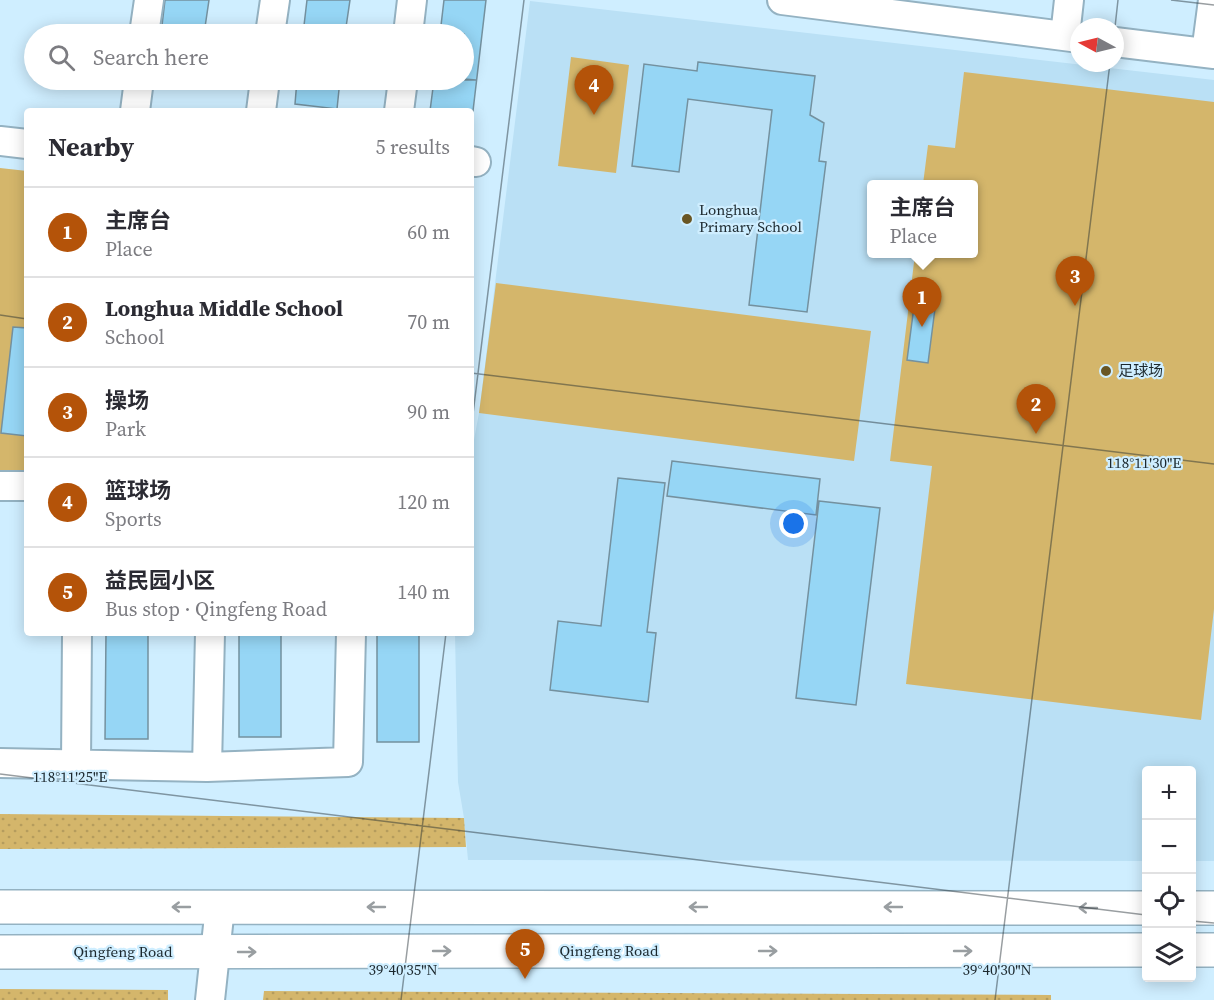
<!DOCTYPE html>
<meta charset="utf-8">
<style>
:root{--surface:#fff;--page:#f2f2f3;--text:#2b2b33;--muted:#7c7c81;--line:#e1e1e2;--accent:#b45309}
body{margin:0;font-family:"Source Serif 4","Noto Sans SC",serif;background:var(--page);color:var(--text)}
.controls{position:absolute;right:18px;bottom:18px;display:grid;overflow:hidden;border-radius:6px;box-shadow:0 3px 15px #0003}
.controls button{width:54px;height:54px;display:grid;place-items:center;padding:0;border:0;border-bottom:2px solid var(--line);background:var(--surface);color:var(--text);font:30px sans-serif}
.compass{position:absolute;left:1070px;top:18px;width:54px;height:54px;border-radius:50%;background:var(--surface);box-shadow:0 3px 15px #0003;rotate:277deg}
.you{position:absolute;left:794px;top:524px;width:21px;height:21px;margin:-15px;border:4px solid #fff;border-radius:50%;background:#1a73e8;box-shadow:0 0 0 9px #1a73e833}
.badge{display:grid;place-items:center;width:39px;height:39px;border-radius:50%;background:var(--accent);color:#fff;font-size:20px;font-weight:700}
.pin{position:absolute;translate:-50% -50px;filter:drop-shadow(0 2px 3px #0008)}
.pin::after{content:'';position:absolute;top:32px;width:21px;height:18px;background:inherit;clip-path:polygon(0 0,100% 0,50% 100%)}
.popup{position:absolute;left:867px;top:180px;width:111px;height:78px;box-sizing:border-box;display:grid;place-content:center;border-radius:6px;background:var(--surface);filter:drop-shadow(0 2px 4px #0005);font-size:20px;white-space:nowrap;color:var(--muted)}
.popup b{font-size:22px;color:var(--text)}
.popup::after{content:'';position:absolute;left:50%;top:100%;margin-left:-12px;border:12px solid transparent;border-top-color:var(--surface)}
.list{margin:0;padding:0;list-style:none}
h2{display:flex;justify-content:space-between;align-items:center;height:78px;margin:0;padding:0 24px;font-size:26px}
h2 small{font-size:20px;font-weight:400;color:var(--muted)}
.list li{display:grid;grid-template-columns:39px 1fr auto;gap:18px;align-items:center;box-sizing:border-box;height:90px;padding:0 24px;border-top:2px solid var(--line)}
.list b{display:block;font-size:22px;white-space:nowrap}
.list p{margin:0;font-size:20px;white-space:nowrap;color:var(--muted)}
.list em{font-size:20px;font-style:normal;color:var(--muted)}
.icon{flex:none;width:33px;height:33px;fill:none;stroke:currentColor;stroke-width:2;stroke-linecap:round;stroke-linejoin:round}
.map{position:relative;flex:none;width:1214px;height:1000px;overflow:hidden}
.search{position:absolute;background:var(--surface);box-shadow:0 3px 15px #0003;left:24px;top:24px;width:450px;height:66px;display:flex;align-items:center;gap:15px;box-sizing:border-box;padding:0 21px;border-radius:33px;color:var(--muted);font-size:22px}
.panel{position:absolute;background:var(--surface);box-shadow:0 3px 15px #0003;left:24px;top:108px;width:450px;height:528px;border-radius:6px}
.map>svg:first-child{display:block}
</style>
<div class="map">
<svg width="1214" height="1000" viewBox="0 0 1214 1000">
<defs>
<pattern id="grass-dots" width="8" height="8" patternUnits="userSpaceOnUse" patternTransform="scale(1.5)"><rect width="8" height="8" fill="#d4b66b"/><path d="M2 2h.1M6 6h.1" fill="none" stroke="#b59c5d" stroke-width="1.8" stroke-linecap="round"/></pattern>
</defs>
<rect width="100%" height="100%" fill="#cfeeff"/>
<!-- built -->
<path fill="#bae0f5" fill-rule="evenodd" d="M530,1l684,79v781h-22v-91h-46v91l-678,-1 -4,-42 -6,-36 -3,-149h16v-177l8,-43zM871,184h102v70h-102z"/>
<!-- grass -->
<path fill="url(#grass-dots)" d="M0,814l464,4 2,29 -466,2z
M0,989l168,1v10h-168z
M264,991l787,4v5h-788z"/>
<!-- park -->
<path fill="#d4b66b" d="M571,57l58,8 -13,108 -58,-7z
M964,72l250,30v507l-13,111 -295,-36 26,-218 -42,-5 25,-207h58v-70h-50l5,-39 27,3z
M0,168l27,3v303l-27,-1z
M496,283l375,48 -17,130 -375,-48z"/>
<!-- building -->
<path fill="#96d6f5" stroke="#74919f" stroke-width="1.5" d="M165,0h44l-5,34h-43z
M307,0h43l-5,34h-42z
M444,0h42l-13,111h-43l4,-31h42l-12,-1v-45h-24z
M698,62l117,14 -5,39 14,8 -5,38 7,1 -19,150 -58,-7 23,-195 -84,-11 -9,73 -47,-6 12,-102 53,7z
M297,80h43l-3,29 -42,-5z
M916,291l21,2 -9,70 -21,-3z
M13,327l14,1v108l-26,-3z
M672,461l148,18 -4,36 -149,-19z
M618,478l47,5 -18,149 9,1 -8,69 -98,-12 8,-69 43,5z
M819,501l61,7 -24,197 -60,-7z
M106,633h42v106h-43z
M239,633h42v104h-42z
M377,633h42v109h-42z"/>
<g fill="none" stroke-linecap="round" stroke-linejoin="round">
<!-- minor casing -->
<g stroke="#94b2c2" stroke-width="32">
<path id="minor" d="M782,0l297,38
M144,34l5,-34
M270,34l5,-34
M408,34l4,-34
M1065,36l4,-36
M1115,42l99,12
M1206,53l7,-53
M135,111l4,-31
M261,111l4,-31
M399,111l4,-31
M0,141l27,3
M471,161l5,1
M0,486h27
M0,763l207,4 141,-5 3,-129
M76,764l1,-131
M207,767l3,-134
M210,1000l10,-93"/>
</g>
<!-- major casing -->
<g stroke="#94b2c2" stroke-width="36">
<path id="major" d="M0,907l1146,1
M1192,908h22
M1192,950h22
M0,952l1146,-2"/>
</g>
<!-- minor -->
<use href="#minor" stroke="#fff" stroke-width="28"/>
<!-- major -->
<use href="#major" stroke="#fff" stroke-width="33"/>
</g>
<!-- one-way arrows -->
<defs><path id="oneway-shaft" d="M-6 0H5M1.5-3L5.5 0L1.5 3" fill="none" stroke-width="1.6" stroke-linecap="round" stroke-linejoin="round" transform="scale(1.5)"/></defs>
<g stroke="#999ea1">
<use href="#oneway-shaft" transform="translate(181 907) rotate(-180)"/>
<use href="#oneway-shaft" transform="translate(376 907) rotate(-180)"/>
<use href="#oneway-shaft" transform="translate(698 907) rotate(-180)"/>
<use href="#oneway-shaft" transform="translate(893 907) rotate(-180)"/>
<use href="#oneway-shaft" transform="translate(1088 908) rotate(-180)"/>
<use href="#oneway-shaft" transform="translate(442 951)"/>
<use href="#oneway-shaft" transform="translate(768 951)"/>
<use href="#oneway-shaft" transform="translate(963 951)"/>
<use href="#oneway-shaft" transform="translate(247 952)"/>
</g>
<!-- ticks -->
<path fill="none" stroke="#1c282e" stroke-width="1.5" stroke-opacity="0.45" d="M1171,0l43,5M1115,27l3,-27M0,315l27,4M471,373l743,91M471,430l53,-430M0,774l1146,141M1192,921l22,2M401,1000l45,-367M995,1000l115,-937"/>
<!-- markers -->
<g fill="#695624" stroke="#cfeeff" stroke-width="2">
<circle cx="687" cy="219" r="6"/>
<circle cx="1106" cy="371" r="6"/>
</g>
<g text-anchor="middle" stroke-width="4.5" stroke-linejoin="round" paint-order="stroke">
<!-- poi labels -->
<g font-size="15" fill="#1c282e" stroke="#cfeeff" text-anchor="start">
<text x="699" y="215">Longhua<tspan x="699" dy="17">Primary School</tspan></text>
<text x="1118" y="376">足球场</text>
</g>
<!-- street labels -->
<g font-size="15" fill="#1c282e" stroke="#cfeeff">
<text x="609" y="956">Qingfeng Road</text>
<text x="123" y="957">Qingfeng Road</text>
</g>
</g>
<g font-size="15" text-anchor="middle" fill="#1c282e" stroke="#cfeeff" stroke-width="4.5" stroke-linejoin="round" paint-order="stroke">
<text x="1144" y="468">118°11'30"E</text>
<text x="70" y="782">118°11'25"E</text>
<text x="403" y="975">39°40'35"N</text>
<text x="997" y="975">39°40'30"N</text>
</g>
</svg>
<div class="controls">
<button>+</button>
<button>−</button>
<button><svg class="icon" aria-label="locate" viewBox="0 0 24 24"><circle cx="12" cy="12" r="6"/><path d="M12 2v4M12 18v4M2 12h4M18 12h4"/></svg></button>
<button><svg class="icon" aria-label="layers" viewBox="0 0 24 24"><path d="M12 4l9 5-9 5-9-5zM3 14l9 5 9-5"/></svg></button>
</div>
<svg class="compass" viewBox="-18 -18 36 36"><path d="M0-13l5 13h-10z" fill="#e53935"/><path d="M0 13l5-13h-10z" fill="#7c7c81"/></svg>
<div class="you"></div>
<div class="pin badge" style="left:922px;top:327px">1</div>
<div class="popup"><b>主席台</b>Place</div>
<div class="pin badge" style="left:1036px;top:434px">2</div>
<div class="pin badge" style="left:1075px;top:306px">3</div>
<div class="pin badge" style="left:594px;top:115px">4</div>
<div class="pin badge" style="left:525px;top:979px">5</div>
<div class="search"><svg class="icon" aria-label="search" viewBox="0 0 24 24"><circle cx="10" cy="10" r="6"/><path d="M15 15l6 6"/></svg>Search here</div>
<section class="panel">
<h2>Nearby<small>5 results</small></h2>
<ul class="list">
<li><span class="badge">1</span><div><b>主席台</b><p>Place</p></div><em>60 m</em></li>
<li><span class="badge">2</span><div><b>Longhua Middle School</b><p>School</p></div><em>70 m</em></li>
<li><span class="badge">3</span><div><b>操场</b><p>Park</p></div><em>90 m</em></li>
<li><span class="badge">4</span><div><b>篮球场</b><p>Sports</p></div><em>120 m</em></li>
<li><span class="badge">5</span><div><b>益民园小区</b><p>Bus stop · Qingfeng Road</p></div><em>140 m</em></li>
</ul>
</section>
</div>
